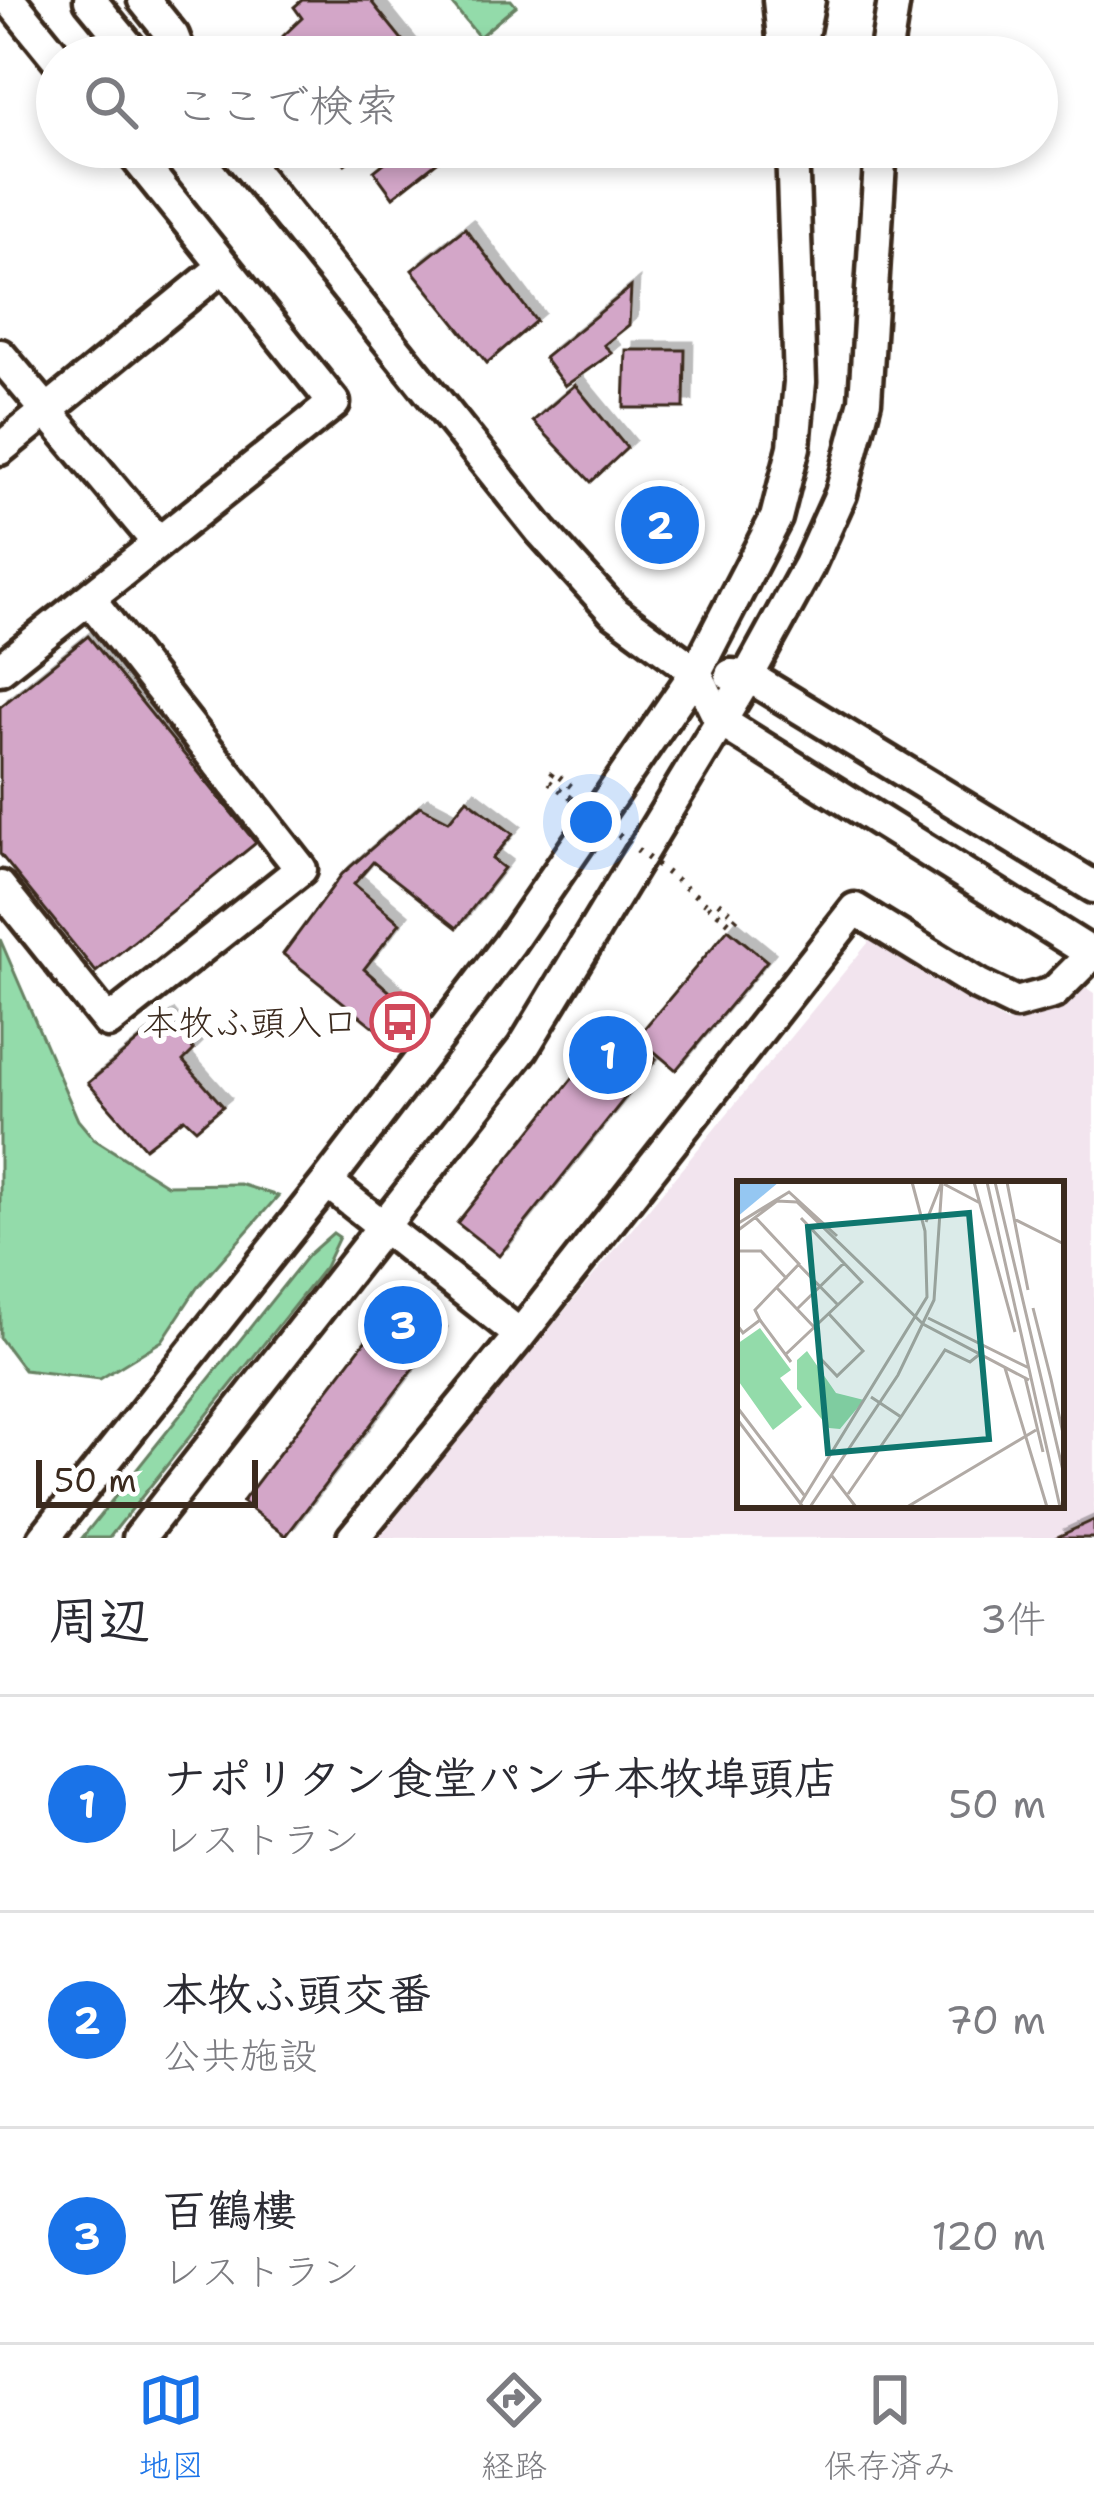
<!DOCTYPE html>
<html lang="ja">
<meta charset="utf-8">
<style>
:root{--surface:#fff;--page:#f2f2f3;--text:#2b2b33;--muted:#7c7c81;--line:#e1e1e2;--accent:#1a73e8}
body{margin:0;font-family:"Shantell Sans","Klee One",sans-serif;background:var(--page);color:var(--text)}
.scale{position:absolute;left:36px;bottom:30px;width:222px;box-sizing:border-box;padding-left:12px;border:6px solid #3b2a1e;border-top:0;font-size:33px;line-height:42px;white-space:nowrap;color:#3b2a1e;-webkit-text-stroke:9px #fff;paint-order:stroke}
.you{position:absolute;left:591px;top:822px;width:42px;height:42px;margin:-30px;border:9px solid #fff;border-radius:50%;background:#1a73e8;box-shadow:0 0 0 18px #1a73e833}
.badge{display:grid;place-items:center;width:78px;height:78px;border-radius:50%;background:var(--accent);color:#fff;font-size:39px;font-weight:700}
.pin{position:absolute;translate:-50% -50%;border:6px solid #fff;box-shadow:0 3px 12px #0006}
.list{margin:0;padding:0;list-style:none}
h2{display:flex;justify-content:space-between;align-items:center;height:156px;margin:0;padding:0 48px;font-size:51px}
h2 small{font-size:39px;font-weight:400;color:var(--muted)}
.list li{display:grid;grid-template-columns:78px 1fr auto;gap:36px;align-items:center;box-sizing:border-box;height:216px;padding:0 48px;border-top:3px solid var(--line)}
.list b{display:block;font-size:45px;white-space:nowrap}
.list p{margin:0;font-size:39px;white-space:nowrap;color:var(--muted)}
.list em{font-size:39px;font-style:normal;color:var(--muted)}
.icon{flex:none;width:66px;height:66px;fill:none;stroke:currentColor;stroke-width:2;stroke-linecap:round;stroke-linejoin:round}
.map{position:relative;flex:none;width:1094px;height:1538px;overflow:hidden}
.search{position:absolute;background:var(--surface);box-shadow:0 6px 18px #0003;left:36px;right:36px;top:36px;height:132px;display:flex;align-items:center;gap:30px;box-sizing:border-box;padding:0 42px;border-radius:66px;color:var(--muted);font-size:45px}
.sheet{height:804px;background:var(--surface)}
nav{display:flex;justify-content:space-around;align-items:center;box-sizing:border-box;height:168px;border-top:3px solid var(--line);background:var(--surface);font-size:33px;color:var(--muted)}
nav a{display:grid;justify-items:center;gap:6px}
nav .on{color:var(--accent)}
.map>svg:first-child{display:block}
</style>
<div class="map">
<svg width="1094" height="1538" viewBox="0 0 1094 1538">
<defs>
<filter id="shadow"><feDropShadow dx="8" dy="-8" stdDeviation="0" flood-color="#0004"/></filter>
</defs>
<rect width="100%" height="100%" fill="#fff"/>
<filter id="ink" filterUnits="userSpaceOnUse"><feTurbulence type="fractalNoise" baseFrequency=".00833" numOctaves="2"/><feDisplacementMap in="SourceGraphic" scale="24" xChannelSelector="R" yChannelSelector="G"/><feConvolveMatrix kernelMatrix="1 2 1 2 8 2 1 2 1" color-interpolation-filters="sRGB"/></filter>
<g filter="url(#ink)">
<!-- built -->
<path fill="#f2e4ee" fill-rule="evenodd" d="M873,937l134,86 70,-41 17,11v545h-717zM740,1184h321v321h-321z"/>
<!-- green -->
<path fill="#93dbaa" stroke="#678264" stroke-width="3" d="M449,0h62l5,6 -37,31z
M0,939l78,181 16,19 73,46 73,-1 38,12 -81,92 -35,53 -62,38 -76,-9 -24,-32z
M333,1233l6,4 -14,30 -216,271h-27l226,-283z"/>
<!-- building -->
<path fill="#d3a6c8" stroke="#3b2a1e" stroke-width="3" filter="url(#shadow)" d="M302,0h68l46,57h-135l8,-7 -6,-14 19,-18 -8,-11z
M332,147h35l-22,17z
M404,147h26l11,12 -48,38 -19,-26z
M465,228l71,93 -49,42 -75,-93z
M631,287l-2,38 -25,20 8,8 -47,33 -21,-28z
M626,350h59l-1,58h-60z
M575,385l52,63 -36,34 -58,-61z
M666,494l15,55 -28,7 -15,-55z
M88,636l168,207 -160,129 -96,-118v-147z
M467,799l46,35 -21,25 12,9 -47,60 -84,-66 -19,22 46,39 -36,46 40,35 -23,29 -98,-79 59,-80 78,-68 29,15z
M728,929l39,32 -91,109 -39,-33z
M166,1018l28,32 -11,11 40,45 -27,23 -12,-11 -39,30 -57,-65z
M614,1026l42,33 -157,197 -42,-33z
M395,1302l44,33 -153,201 -44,-34z
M1094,1520v18h-39z"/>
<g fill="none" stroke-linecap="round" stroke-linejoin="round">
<!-- minor casing -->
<g stroke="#3b2a1e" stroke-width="39">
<path id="minor" d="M10,0l47,58
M90,0l47,57
M144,0l29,36 8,21
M779,0l6,57
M798,57l11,-57
M885,57l9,-57
M233,147l308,384 72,80 83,61 24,49 374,234
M0,355l158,188
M0,449l224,-183
M0,669l334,-266 -206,-256
M731,675l17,1 346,211
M0,887l108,135 193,-153 -212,-271
M327,1182l193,153 -167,203
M520,1335l335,-426 124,76 37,18 37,-10 39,-39
M44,1538l283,-356 182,-238 187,-272 80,-154 18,-71 6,-65 -8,-235
M139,1538l384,-490 225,-372 61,-111 32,-71 24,-93 16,-254"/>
</g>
<!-- path -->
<path stroke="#3b2a1e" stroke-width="6" stroke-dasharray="3 9" stroke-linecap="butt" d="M571,798l-24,-18 6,-8 24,19
M708,905l23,19 6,-7 -24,-19"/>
<!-- minor -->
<use href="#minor" stroke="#fff" stroke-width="30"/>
<!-- path-bridge -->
<path stroke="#3b2a1e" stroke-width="6" stroke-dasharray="3 9" stroke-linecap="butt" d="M571,798l137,107"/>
</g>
</g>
<!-- icons -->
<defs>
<g id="bus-ring" transform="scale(3)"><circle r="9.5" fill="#fff" stroke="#d1495b" stroke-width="1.5"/><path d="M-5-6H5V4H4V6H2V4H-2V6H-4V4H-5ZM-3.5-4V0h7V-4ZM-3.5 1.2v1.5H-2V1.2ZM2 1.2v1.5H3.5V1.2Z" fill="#d1495b"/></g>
</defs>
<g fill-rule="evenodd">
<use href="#bus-ring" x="400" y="1022"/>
</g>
<g text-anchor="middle" stroke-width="12" stroke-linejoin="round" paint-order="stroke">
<!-- poi labels -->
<g font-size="36" fill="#3b2a1e" stroke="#fff" text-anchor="end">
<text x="358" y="1035">本牧ふ頭入口</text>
</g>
</g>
<!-- overview -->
<g transform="translate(737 1181)">
<rect width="327" height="327" fill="#fff"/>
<path d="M23,147l31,42 -11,8 22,29 -29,23 -36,-51v-35zM70,170l29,42 28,7 -24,29 -11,-1 -32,-39v-29z" fill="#93dbaa"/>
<path d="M0,1h42l-42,35z" fill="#95c7f2"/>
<path fill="none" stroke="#b1aaa5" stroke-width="3" d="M237,1l41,150M250,1l73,325M258,1l69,293M270,1l21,108M207,3l36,19M277,38l50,25M189,41l15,-38M0,43l52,-32 48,44M0,50l40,-30 20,1 126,122 106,56M0,70h24l26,28M62,84l39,40M40,107l37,39M296,127l18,71M60,128l47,-46M191,137l101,50M23,139l31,42M0,144l6,8 17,-13 -5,-10 44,-46 -44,-47M49,173l76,-72 -61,-64M82,176l18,19 26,-25 -34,-37M268,187l42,139M288,196l18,75M314,198l13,59M0,226l67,88M164,236l44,-67 25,12 11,-9M0,238l66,88M95,295l24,31M111,313l53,-77 -30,-20M63,323l127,-207 -2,-66 -13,-49M73,326l88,-132 36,-75 8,-117M170,326l129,-77"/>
<path fill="#0f766e" fill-opacity="0.15" stroke="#0f766e" stroke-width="6" d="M232,32l20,226 -161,14 -20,-226z"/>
<rect width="327" height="327" fill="none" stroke="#3b2a1e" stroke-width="6"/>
</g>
</svg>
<div class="scale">50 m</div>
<div class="you"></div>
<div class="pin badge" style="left:608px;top:1055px">1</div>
<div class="pin badge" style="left:660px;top:525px">2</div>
<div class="pin badge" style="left:403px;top:1325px">3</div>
<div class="search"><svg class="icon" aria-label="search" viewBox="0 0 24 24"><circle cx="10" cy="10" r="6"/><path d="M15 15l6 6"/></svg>ここで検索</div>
</div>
<section class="sheet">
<h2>周辺<small>3件</small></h2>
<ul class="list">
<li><span class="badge">1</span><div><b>ナポリタン食堂パンチ本牧埠頭店</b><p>レストラン</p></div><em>50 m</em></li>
<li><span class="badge">2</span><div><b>本牧ふ頭交番</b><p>公共施設</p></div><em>70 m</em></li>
<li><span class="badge">3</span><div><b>百鶴樓</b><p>レストラン</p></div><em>120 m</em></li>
</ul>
</section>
<nav>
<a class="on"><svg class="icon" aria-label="map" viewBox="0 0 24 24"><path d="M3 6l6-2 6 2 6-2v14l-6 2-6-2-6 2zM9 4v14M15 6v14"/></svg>地図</a>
<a><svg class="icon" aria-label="directions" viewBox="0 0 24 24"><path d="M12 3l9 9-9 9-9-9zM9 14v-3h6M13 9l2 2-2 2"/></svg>経路</a>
<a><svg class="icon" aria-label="saved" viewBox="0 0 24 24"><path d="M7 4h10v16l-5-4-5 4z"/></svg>保存済み</a>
</nav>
